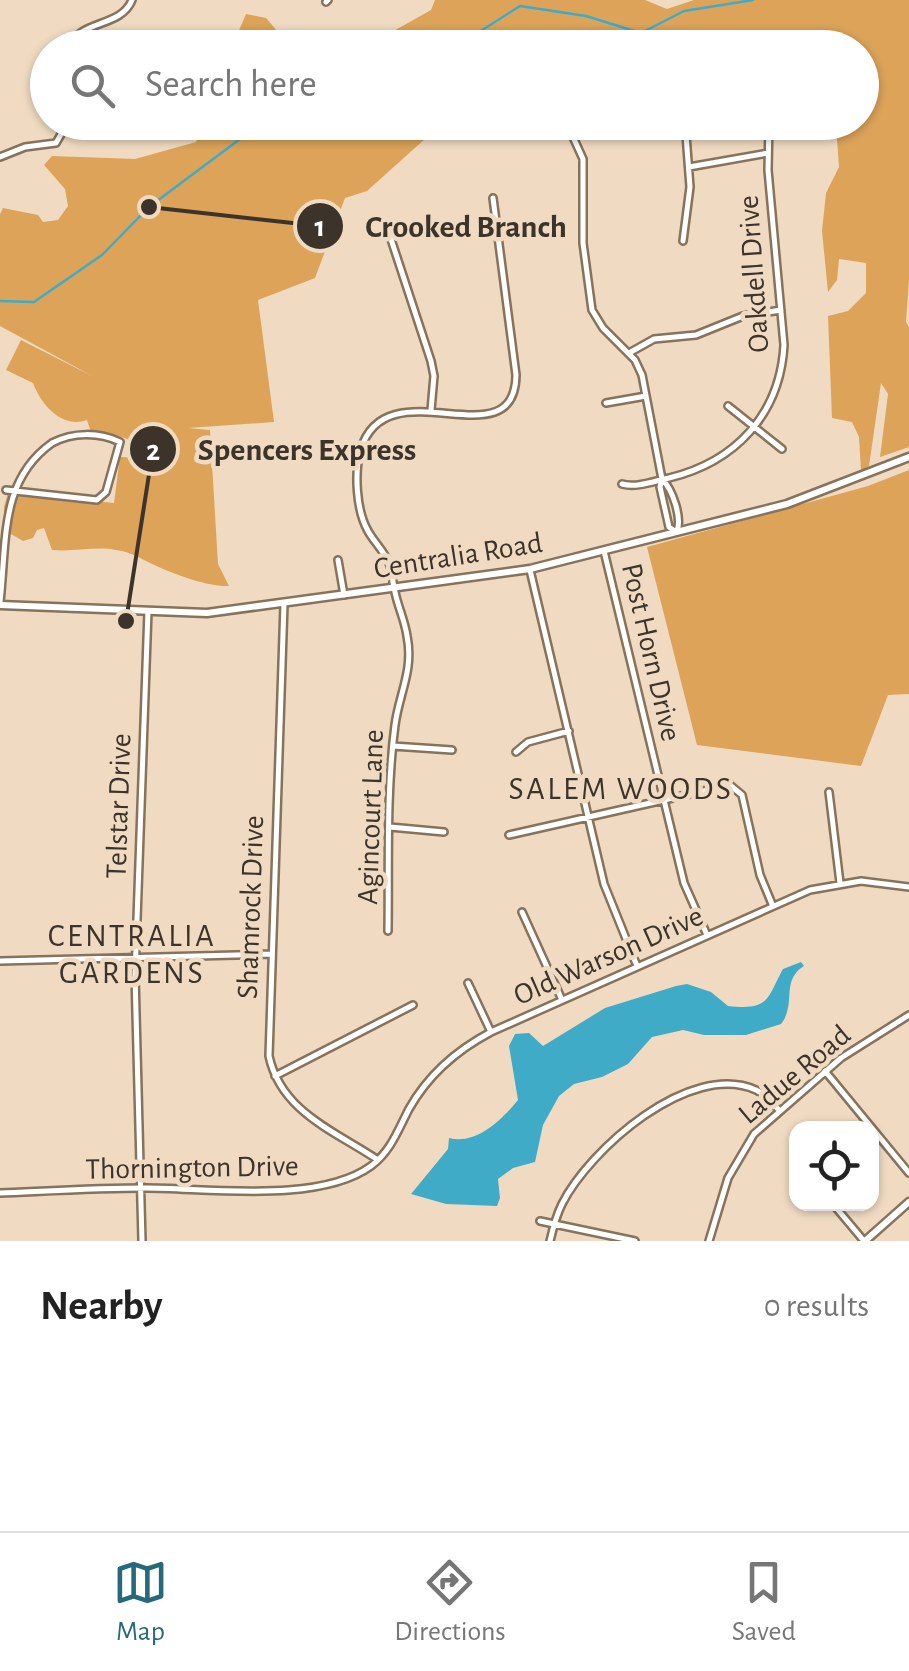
<!DOCTYPE html>
<style>
:root{--surface:#fff;--page:#f6f6f6;--text:#222;--muted:#767676;--line:#e0e0e0;--accent:#26697b}
body{margin:0;font-family:"Alegreya Sans",sans-serif;background:var(--page);color:var(--text)}
.controls{position:absolute;right:30px;bottom:30px;display:grid;overflow:hidden;border-radius:20px;box-shadow:0 2px 8px #0004}
.controls button{width:90px;height:90px;display:grid;place-items:center;padding:0;border:0;border-bottom:2px solid var(--line);background:var(--surface);color:var(--text);font:50px sans-serif}
.list{margin:0;padding:0;list-style:none}
h2{display:flex;justify-content:space-between;align-items:center;height:130px;margin:0;padding:0 40px;font-size:42px}
h2 small{font-size:32px;font-weight:400;color:var(--muted)}
.icon{flex:none;width:55px;height:55px;fill:none;stroke:currentColor;stroke-width:2;stroke-linecap:round;stroke-linejoin:round}
.map{position:relative;flex:none;width:909px;height:1241px;overflow:hidden}
.search{position:absolute;background:var(--surface);box-shadow:0 2px 8px #0004;left:30px;right:30px;top:30px;height:110px;display:flex;align-items:center;gap:25px;box-sizing:border-box;padding:0 35px;border-radius:55px;color:var(--muted);font-size:38px}
.sheet{height:290px;background:var(--surface)}
nav{display:flex;justify-content:space-around;align-items:center;box-sizing:border-box;height:140px;border-top:2px solid var(--line);background:var(--surface);font-size:28px;color:var(--muted)}
nav a{display:grid;justify-items:center;gap:5px}
nav .on{color:var(--accent)}
.map>svg:first-child{display:block}
</style>
<div class="map">
<svg width="909" height="1241" viewBox="0 0 909 1241">
<rect width="100%" height="100%" fill="#f0dbc2"/>
<!-- green -->
<path fill="#dca359" d="M435,0h210l22,9 27,-9h215v280l-3,42 3,5v120l-29,10 8,-63 -7,-11 -12,83 -8,5 -2,-34 -7,-15 -20,-4 -4,-102 20,-5 18,-18v-30l-27,-4 -2,21 -9,12 -6,-61 4,-38 13,-26 -3,-41 26,-4v-74l-97,-1 -23,-9 -15,10 -362,-1 66,-37z
M246,14l20,4 25,29h-78v-9l24,-3z
M205,123h259l-28,6 -69,62 -22,7 -30,80 -57,22 16,122 -86,6 22,2 8,134 11,22c-19,1 -50,-10 -68,-18 -15,-6 -28,-16 -45,-18 -20,-4 -42,2 -64,0l-8,-22 -7,2 -4,8 -10,3 -19,-11v-23l4,-14 106,10 6,-46 20,1 2,-13 -20,-8 -31,-5 -4,-12c-26,9 -46,-16 -54,-37l-27,-13 15,-30 73,37 -94,-51v-112l3,-6 35,7 5,7 15,-2 10,-14 -3,-17 -21,-24 8,-9 83,3 61,-17z
M909,470v224l-21,1 -27,71 -164,-21 -50,-198 221,-61z"/>
<!-- water -->
<path fill="#40abc7" d="M801,962l3,4c-24,15 -7,38 -23,58l-35,11h-42l-21,-5 -31,7 -24,27 -26,13 -28,7 -15,12 -16,29 -8,37 -22,6 -15,11 2,19 -3,8 -51,-2 -35,-10 37,-45 1,-11c26,7 51,-16 69,-38l-9,-54 6,-12 14,-1 14,13 62,-38 71,-22 11,-2 24,8 17,14c42,5 39,-8 55,-37z"/>
<g fill="none" stroke-linecap="round" stroke-linejoin="round">
<!-- stream -->
<path stroke="#40abc7" stroke-width="2.5" d="M454,48l66,-42 66,10 55,17 43,-22 69,-11
M0,301l34,1 68,-47 47,-48 99,-74 24,-11"/>
<!-- minor casing -->
<g stroke="#86735d" stroke-width="10">
<path id="minor" d="M326,2l2,-2
M68,48c12,-29 53,-20 64,-48
M555,122l18,15 10,22v84l9,67 11,18 32,32 7,15 20,104 -2,8 9,40 7,5
M0,157l25,-10 31,-4 12,-21
M689,167l79,-14
M388,230l43,131 3,15 -3,34
M683,241l7,-54 -5,-65
M629,353l25,-14 42,-4 47,-19 38,-6
M606,403l40,-7
M728,406l54,43
M662,479c11,11 20,39 15,52
M622,484c15,4 32,-3 47,-6 66,-16 111,-63 115,-133l-16,-175 1,-48
M604,551l80,332 23,52
M338,560l6,35
M530,570l74,314 33,82
M0,602c7,-64 0,-122 52,-159 21,-11 47,-11 68,-1l-14,50 -9,8 -91,-10
M284,604l-15,452c12,56 66,75 109,104
M393,746l59,4
M516,752l12,-10 41,-11
M829,792l11,91
M390,827l54,5
M509,835l221,-50 12,10 18,80 12,29
M522,912l40,88
M388,931c1,-68 -2,-138 7,-206 4,-31 19,-55 12,-89 -2,-15 -9,-29 -12,-44 -3,-10 -2,-20 -6,-29 -5,-12 -15,-21 -21,-32 -12,-21 -14,-60 -7,-82 26,-84 154,14 155,-74l-23,-177
M0,961l271,-7
M468,983l23,49
M825,1071l84,102
M275,1076l138,-71
M0,1193c48,-2 97,-5 146,-5 62,0 173,16 225,-22 20,-15 27,-36 38,-57 19,-34 48,-59 82,-77l319,-142 51,-9 48,6
M833,1204l31,37
M540,1221l95,20
M142,1241l-7,-266 13,-364
M550,1241c3,-13 6,-25 12,-37 27,-54 128,-144 194,-114 9,4 16,13 23,20
M709,1241l19,-63 26,-44 87,-76 68,-43"/>
</g>
<!-- tertiary casing -->
<g stroke="#86735d" stroke-width="11">
<path id="tertiary" d="M865,1241l44,-39"/>
</g>
<!-- secondary casing -->
<g stroke="#86735d" stroke-width="11">
<path id="secondary" d="M0,605l207,8 323,-44 257,-65 122,-47"/>
</g>
<!-- minor -->
<use href="#minor" stroke="#fff" stroke-width="5"/>
<!-- tertiary -->
<use href="#tertiary" stroke="#fff" stroke-width="6"/>
<!-- secondary -->
<use href="#secondary" stroke="#fff" stroke-width="6"/>
</g>
<g text-anchor="middle" stroke-width="9" stroke-linejoin="round" paint-order="stroke">
<!-- street labels -->
<g font-size="30" fill="#3c342a" stroke="#f0dbc2">
<text transform="translate(753 274) rotate(-94)" y="10">Oakdell Drive</text>
<text transform="translate(458 555) rotate(-9)" y="10">Centralia Road</text>
<text transform="translate(652 652) rotate(77)" y="10">Post Horn Drive</text>
<text transform="translate(118 806) rotate(-88)" y="10">Telstar Drive</text>
<text transform="translate(370 817) rotate(-88)" y="10">Agincourt Lane</text>
<text transform="translate(250 907) rotate(-88)" y="10">Shamrock Drive</text>
<text transform="translate(608 955) rotate(-24)" y="10">Old Warson Drive</text>
<text transform="translate(794 1074) rotate(-40)" y="10">Ladue Road</text>
<text transform="translate(192 1167) rotate(-1)" y="10">Thornington Drive</text>
</g>
<!-- neighbourhood labels -->
<g font-size="32" letter-spacing="2.5" fill="#3c342a" stroke="#f0dbc2">
<text x="621" y="799">SALEM WOODS</text>
<text x="132" y="946">CENTRALIA<tspan x="132" dy="37">GARDENS</tspan></text>
</g>
</g>
<!-- callouts -->
<path fill="none" stroke="#3c342a" stroke-width="4" d="M149 207L320 226M126 621L153 449"/>
<g fill="#3c342a" stroke="#f0dbc2" stroke-width="4">
<circle cx="149" cy="207" r="10"/>
<circle cx="126" cy="621" r="10"/>
<circle cx="320" cy="226" r="25"/>
<circle cx="153" cy="449" r="25"/>
</g>
<g font-size="30" text-anchor="middle" font-weight="bold" fill="#fff">
<text x="320" y="236">1</text>
<text x="153" y="460">2</text>
</g>
<g font-size="32" text-anchor="middle" font-weight="bold" fill="#3c342a" stroke="#f0dbc2" stroke-width="9" stroke-linejoin="round" paint-order="stroke">
<text x="466" y="237">Crooked Branch</text>
<text x="307" y="460">Spencers Express</text>
</g>
</svg>
<div class="controls">
<button><svg class="icon" aria-label="locate" viewBox="0 0 24 24"><circle cx="12" cy="12" r="6"/><path d="M12 2v4M12 18v4M2 12h4M18 12h4"/></svg></button>
</div>
<div class="search"><svg class="icon" aria-label="search" viewBox="0 0 24 24"><circle cx="10" cy="10" r="6"/><path d="M15 15l6 6"/></svg>Search here</div>
</div>
<section class="sheet">
<h2>Nearby<small>0 results</small></h2>
<ul class="list">
</ul>
</section>
<nav>
<a class="on"><svg class="icon" aria-label="map" viewBox="0 0 24 24"><path d="M3 6l6-2 6 2 6-2v14l-6 2-6-2-6 2zM9 4v14M15 6v14"/></svg>Map</a>
<a><svg class="icon" aria-label="directions" viewBox="0 0 24 24"><path d="M12 3l9 9-9 9-9-9zM9 14v-3h6M13 9l2 2-2 2"/></svg>Directions</a>
<a><svg class="icon" aria-label="saved" viewBox="0 0 24 24"><path d="M7 4h10v16l-5-4-5 4z"/></svg>Saved</a>
</nav>
